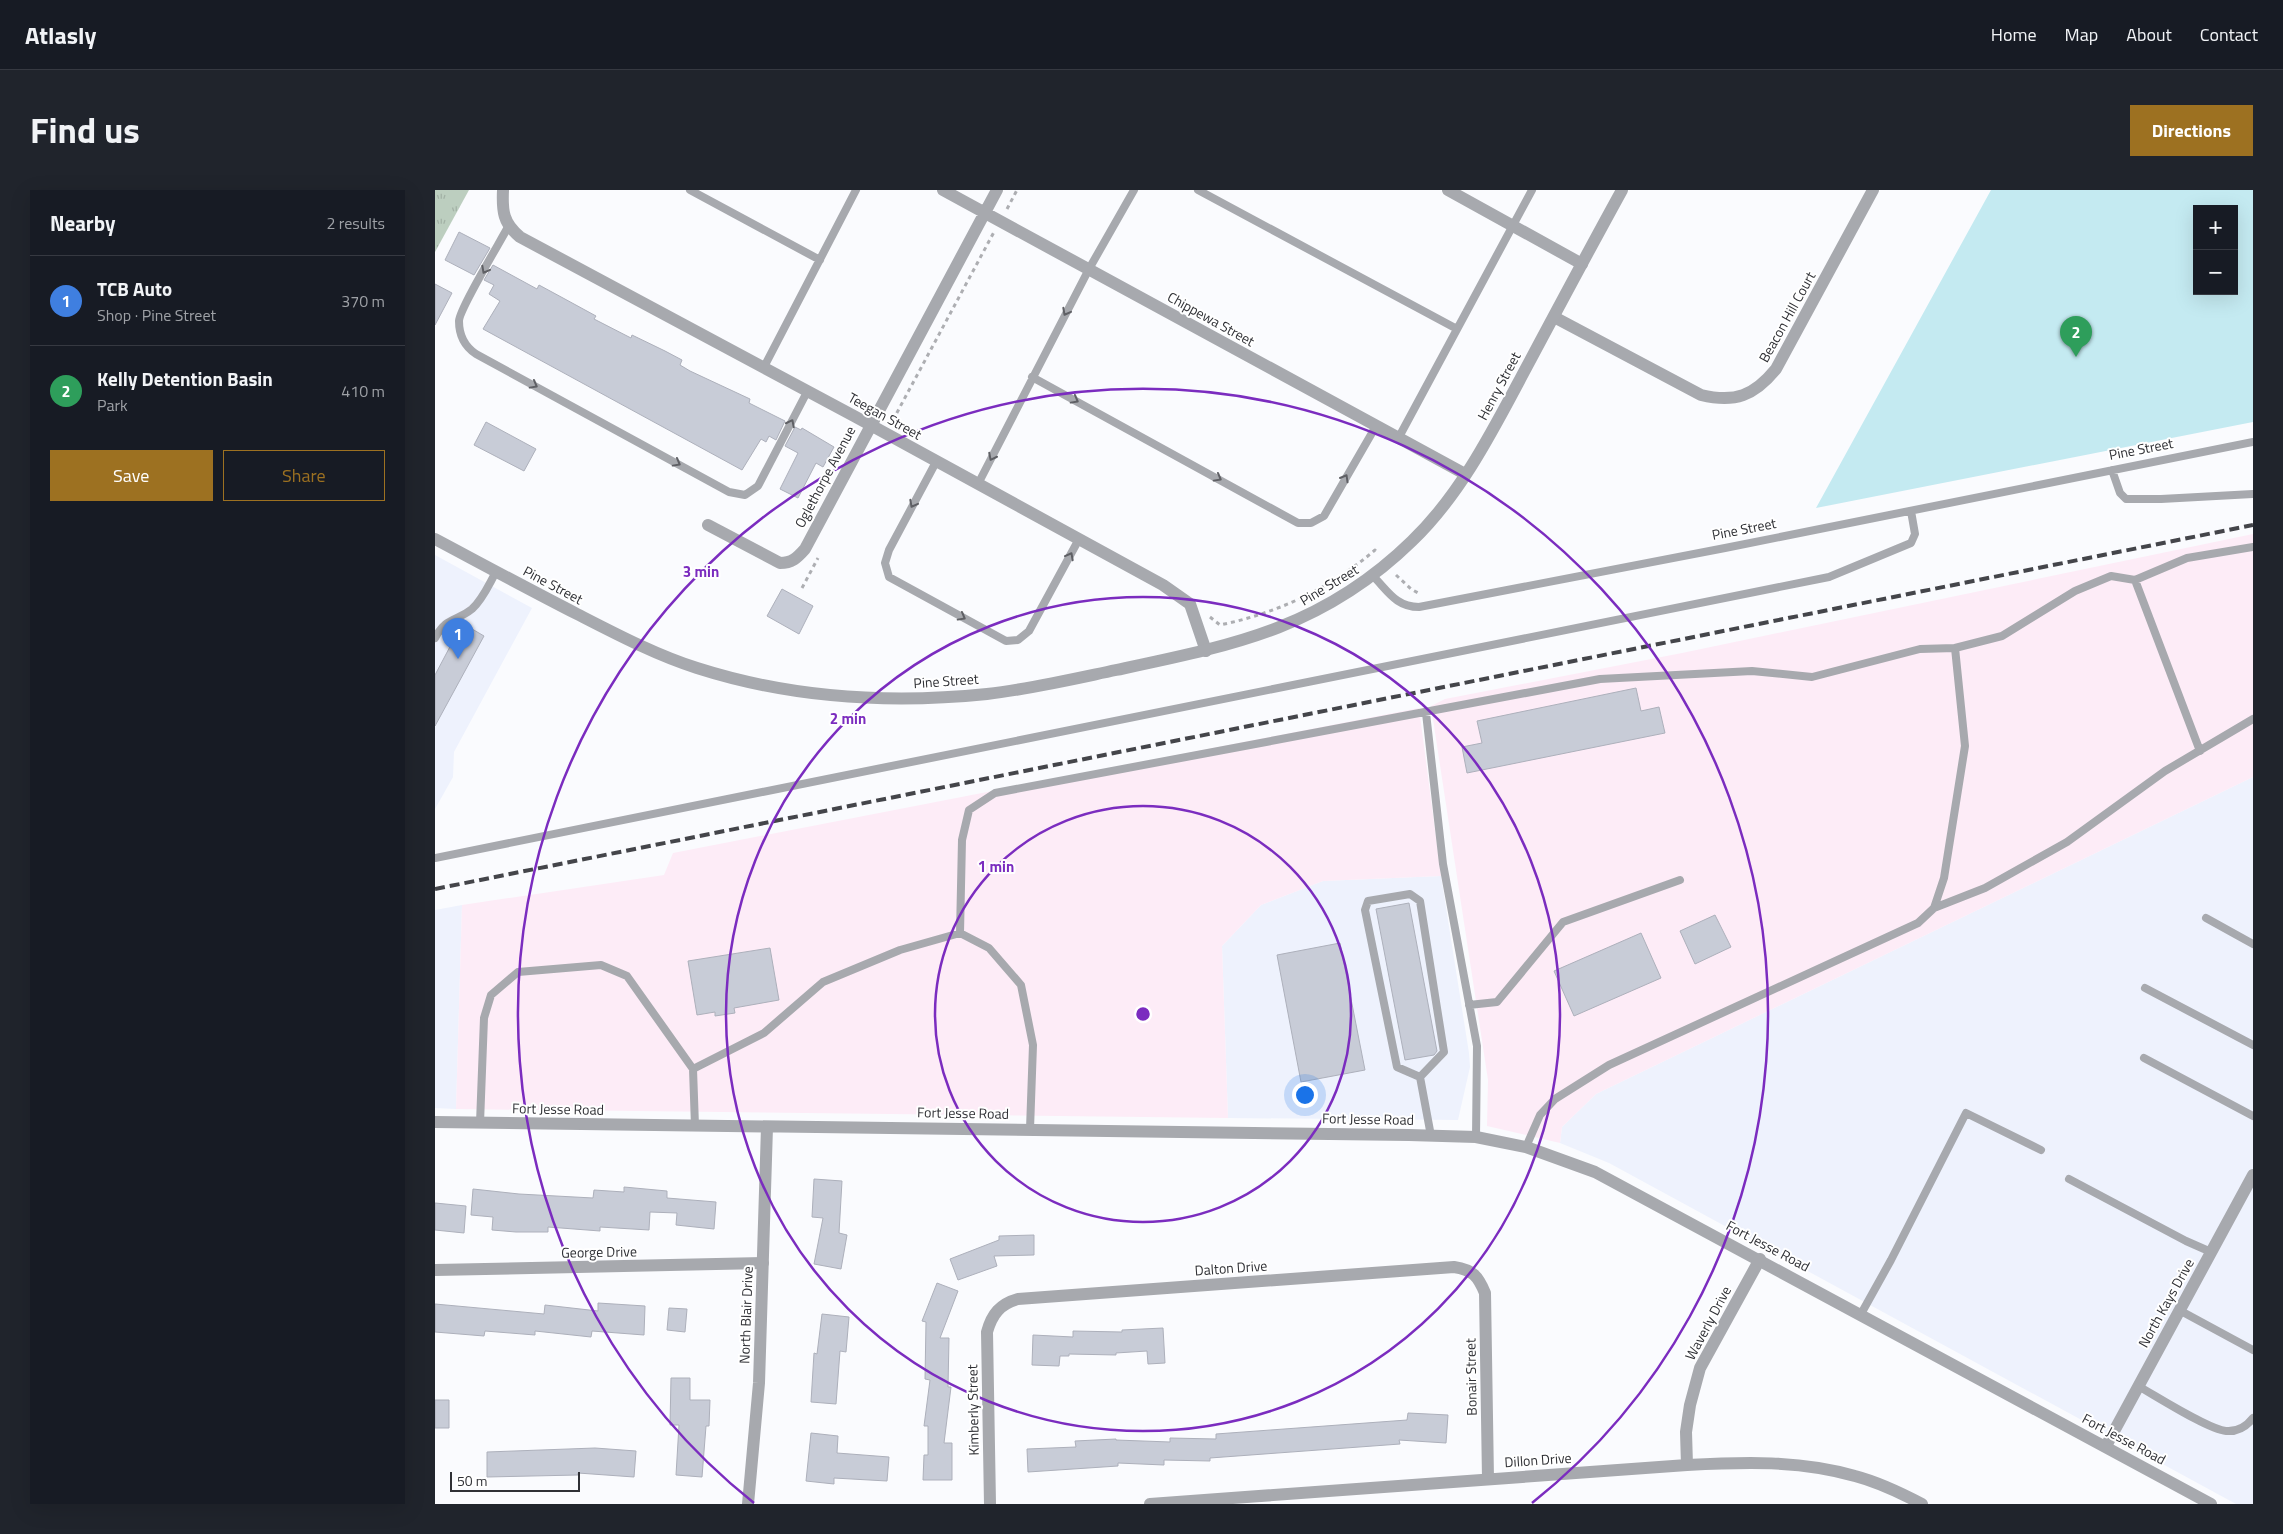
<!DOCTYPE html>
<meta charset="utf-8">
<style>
:root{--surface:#171b24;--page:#20242c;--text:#f1f3f6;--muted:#9ea1a6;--line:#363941;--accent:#9d7121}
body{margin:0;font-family:"Titillium Web",sans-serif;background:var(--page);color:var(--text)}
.controls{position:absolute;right:15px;top:15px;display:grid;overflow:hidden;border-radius:0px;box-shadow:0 5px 20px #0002}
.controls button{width:45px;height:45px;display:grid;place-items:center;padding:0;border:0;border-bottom:1px solid var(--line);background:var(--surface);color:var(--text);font:25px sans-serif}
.scale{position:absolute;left:15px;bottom:12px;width:130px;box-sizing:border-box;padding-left:5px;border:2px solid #2f3035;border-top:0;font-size:14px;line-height:18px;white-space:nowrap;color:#2f3035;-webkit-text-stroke:4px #fff;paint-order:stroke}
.you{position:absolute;left:869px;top:904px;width:18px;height:18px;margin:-12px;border:4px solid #fff;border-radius:50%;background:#1a73e8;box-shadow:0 0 0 8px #1a73e833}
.badge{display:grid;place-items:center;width:32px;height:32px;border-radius:50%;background:var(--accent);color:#fff;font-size:16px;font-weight:700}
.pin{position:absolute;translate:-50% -41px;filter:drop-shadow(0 1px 2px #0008)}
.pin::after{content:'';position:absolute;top:26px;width:18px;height:15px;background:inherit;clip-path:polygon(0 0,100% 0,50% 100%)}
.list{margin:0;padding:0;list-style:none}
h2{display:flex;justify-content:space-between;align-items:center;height:65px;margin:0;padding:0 20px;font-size:21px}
h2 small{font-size:16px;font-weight:400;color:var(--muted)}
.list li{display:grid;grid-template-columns:32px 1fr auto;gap:15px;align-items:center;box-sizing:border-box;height:90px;padding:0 20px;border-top:1px solid var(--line)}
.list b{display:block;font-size:19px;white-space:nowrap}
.list p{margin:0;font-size:16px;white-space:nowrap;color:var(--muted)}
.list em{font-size:16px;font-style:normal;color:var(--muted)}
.actions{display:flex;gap:10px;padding:15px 20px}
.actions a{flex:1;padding:11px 0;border:1px solid var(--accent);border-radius:0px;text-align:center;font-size:18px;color:var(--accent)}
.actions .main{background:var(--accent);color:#fff}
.map{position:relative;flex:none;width:1818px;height:1314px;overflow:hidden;border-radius:0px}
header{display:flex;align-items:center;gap:30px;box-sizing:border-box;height:70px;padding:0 25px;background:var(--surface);border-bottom:1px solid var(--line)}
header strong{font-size:24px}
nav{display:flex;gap:28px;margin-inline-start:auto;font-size:18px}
.intro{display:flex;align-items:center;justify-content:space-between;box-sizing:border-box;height:120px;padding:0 30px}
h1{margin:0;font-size:35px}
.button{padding:12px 22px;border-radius:0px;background:var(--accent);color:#fff;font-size:18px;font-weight:700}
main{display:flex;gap:30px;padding:0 30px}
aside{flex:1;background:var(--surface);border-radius:0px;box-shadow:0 5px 20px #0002}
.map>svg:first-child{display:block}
</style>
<header>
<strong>Atlasly</strong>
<nav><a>Home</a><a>Map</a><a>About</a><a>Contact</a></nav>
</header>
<div class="intro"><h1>Find us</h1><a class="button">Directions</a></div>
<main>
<aside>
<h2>Nearby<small>2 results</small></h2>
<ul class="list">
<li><span class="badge" style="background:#3f7fe0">1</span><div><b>TCB Auto</b><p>Shop · Pine Street</p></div><em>370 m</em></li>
<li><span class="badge" style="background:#2e9e5b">2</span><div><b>Kelly Detention Basin</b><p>Park</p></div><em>410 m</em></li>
</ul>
<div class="actions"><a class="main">Save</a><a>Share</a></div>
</aside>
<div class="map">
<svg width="1818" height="1314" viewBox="0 0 1818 1314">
<defs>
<pattern id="park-tufts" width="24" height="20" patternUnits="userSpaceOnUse" patternTransform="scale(1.25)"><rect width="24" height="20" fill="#bccebf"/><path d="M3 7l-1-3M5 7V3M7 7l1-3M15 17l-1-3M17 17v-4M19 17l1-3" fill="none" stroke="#a2b1a5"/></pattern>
</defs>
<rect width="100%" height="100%" fill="#fafbfe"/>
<!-- built -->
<path fill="#eef2fd" d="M0,365l97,53 -78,144 -1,25 -18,32z
M1818,587v727h-17l-627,-341 -49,-20 2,-16 34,-33z
M1006,686l28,177 1,14 -12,53 -230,-2 -6,-172 39,-41 62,-24z
M27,715l-6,204 -21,-1v-198z"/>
<!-- industrial -->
<path fill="#fdecf7" d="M1818,344v243l-657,317 -34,33 -2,16 -73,-17 1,-46 -57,-374 14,-7 237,-46z
M984,518l22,168 -118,5 -62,24 -39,41 6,172 -772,-9 6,-204 202,-30 9,-22z"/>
<!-- park -->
<path fill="url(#park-tufts)" d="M0,0h34l-34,62z"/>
<!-- water -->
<path fill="#c4eaf1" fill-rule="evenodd" d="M1556,0h262v232l-437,86zM1762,19h37v82h-37z"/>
<!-- building -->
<path fill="#c8ccd7" stroke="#adb0bb" d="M24,42l31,16 -16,27 -29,-15z
M58,75l44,24 2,-4 24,13 33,18 -2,3 37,19 1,-3 33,16 17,9 -2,5 10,6 60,28 -1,4 36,18 -9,19 -7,-4 -3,6 -5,-3 -19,31 -259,-141 17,-28 -11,-7 5,-9 -10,-5z
M0,94l17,9 -17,32z
M51,232l50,27 -12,22 -50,-26z
M360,237l6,3 1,-2 32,19 -11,20 -7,-4 -18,35 -18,-9 18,-36 -13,-7z
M347,399l31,17 -14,28 -32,-18z
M32,436l17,10 -49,90v-51l18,-34 4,2z
M1201,498l5,23 18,-4 6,26 -198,40 -5,-26 20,-4 -5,-22z
M974,713l28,148 -3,4 -29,5 -29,-151z
M1280,725l16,32 -36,17 -15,-33z
M1206,743l20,45 -87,38 -20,-45z
M905,753l25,127 -64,12 -24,-127z
M335,758l9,52 -45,8 1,5 -20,3v-4l-18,3 -9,-54z
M379,989l28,2 -3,52 8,2 -6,34 -27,-5 9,-46 -11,-1z
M189,997l43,4v7l49,4 -2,27 -38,-4 1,-12 -27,-1 -1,18 -49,-3v4l-52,-4v5h-32l-24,-2 1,-13 -22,-2 2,-26 46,5 74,4 1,-8 30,2z
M0,1013l31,3 -2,27 -29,-3z
M599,1045v20l-40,1 3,10 -39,14 -8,-21 49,-19v-4z
M502,1093l21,8 -18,47h9l-1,49h3l-7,56h8v37h-29l1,-25h4v-29h-4l6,-46 -5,-1 1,-57 -4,-1z
M163,1113l47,3 -1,29 -52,-4 -1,6 -56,-6v4l-50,-4 -1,5 -49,-4v-28l109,10 1,-9 53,6z
M234,1118l18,1 -2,23 -18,-2z
M387,1124l27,3 -3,35 -6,-1 -4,53 -25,-2 3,-49 3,1z
M728,1138l2,35 -17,1 -1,-13 -31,2v2l-47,-1v2h-9l-1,10 -27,-1 1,-30 40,2v-6l49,1v-2z
M236,1188h19v22h20l-1,26h-3l-4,51 -26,-2 3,-50h-9z
M0,1210h14v28h-14z
M973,1223l40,2 -2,28 -47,-3 1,4 -190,14v3l-46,-1v5l-46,-2v3l-90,6 -1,-23 49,-2 -1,-6 41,-2v1l54,2v-4l46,1v-5l191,-14z
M376,1243l27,3 -1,17 52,4 -2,24 -53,-3v6l-28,-3z
M160,1258l41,3 -2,26 -56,-4v2l-91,2v-25z"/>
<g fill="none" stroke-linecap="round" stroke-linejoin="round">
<!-- path -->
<path stroke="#adaeb2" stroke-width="3" stroke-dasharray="4 4" stroke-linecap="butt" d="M572,19l10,-19
M458,230l101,-188
M961,385l15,14 9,5
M367,398l16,-30
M775,427l10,8c58,-12 111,-37 155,-75l2,3"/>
<!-- service -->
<path stroke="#a7a9ae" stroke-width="8" d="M255,0l130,70
M763,0l259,139
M73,37c-8,15 -49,83 -49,94 0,14 5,25 17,33l253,138 16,3 13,-9 49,-94
M329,177l92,-177
M597,187l266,146h13l13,-7 52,-90
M964,247l133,-247
M501,272l-47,88 -4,13 4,14 117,64 12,-1 11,-9 50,-92
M1677,280l8,23 6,6h35l92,-5
M543,294l111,-215 45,-79
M938,386c15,15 23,31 46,31l306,-59 528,-106
M1700,390l65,171
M0,448c12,-22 21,-16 37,-29 11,-10 17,-25 24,-37
M1520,458l47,-12 73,-45 36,-15 24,4 52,-22 66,-11
M991,523l17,151 34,182 -1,91
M0,668l1394,-281 82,-34 4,-9 -4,-23
M1499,718l51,-20 82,-46 98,-71 88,-52
M1771,728l47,26
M525,743l2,-93 7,-30 26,-17 605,-114 152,-8 60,6 108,-28 35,-1 10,98 -21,132 -10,30 -16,15 -309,142 -54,34 -15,16 -14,32
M1710,798l108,57
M1034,815l28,-3 66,-80 117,-42
M1709,868l109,58
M258,879l71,-36 59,-51 77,-32 60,-17 29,15 32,37 12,60 -3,84
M985,887l24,-25 -24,-151 -10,-7 -42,7 -3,9 32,157 23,10 11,59
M45,933l4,-105 7,-23 27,-23 83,-7 26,11 66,93 2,57
M1634,989l117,62 25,11
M1744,1120l74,40
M1426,1124l30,-54 75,-147 75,37
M1703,1196c18,10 71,44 88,45 12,1 20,-4 27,-13"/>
<!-- minor -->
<path stroke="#a7a9ae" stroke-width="12" d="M68,0c-1,21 0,33 17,47l334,179 309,169 27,19 16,47
M508,0l522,284
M1013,0l134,74
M1119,127l147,78c34,8 53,1 75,-26l97,-179
M273,335l72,38c12,0 17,-5 25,-14l192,-359
M0,1080l328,-7
M1671,1256l147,-271
M1252,1275l-1,-33 4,-27 10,-37 60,-109
M555,1314l-3,-172c5,-18 13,-28 31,-33l436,-32c19,3 24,9 31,26l3,186
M715,1314l537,-39c56,-3 113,-5 168,11 23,6 46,17 67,28"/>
<!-- tertiary -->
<path stroke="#a7a9ae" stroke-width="12" d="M0,349c47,25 95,51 142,75 39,20 79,41 120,54 94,30 192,36 290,26 43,-5 86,-15 129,-24 118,-25 207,-42 296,-129 49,-47 81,-111 113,-171 32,-60 64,-120 97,-180
M0,932l974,13 67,2 50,10 69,25 616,332
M313,1314l11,-121 8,-256"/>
<!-- rail -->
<path stroke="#44454a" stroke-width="4" stroke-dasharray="10 5" stroke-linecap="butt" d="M0,699l1818,-364"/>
</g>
<!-- one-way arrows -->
<defs><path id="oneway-chevron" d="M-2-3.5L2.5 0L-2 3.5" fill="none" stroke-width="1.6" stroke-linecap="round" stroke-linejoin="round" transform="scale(1.25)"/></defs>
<g stroke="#5f6065">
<use href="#oneway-chevron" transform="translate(50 80) rotate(118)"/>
<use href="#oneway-chevron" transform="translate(631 122) rotate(118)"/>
<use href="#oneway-chevron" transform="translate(99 195) rotate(29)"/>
<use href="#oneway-chevron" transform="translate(640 210) rotate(29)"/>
<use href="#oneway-chevron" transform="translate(356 233) rotate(-63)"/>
<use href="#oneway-chevron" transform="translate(557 267) rotate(117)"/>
<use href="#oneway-chevron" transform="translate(242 273) rotate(29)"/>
<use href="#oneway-chevron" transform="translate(783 288) rotate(29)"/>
<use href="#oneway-chevron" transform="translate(910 288) rotate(-60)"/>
<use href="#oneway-chevron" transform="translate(478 314) rotate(118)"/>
<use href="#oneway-chevron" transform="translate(635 366) rotate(-62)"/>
<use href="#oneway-chevron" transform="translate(527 427) rotate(29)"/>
</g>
<!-- distance rings -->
<g fill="none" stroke="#7b2cbf" stroke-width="2.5">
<circle cx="708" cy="824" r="208"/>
<circle cx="708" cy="824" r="417"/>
<path d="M319 1313A625 625 0 1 1 1097 1313"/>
</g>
<g text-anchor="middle" stroke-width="4" stroke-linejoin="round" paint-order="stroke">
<!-- street labels -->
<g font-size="14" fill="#2f3035" stroke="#fff">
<text transform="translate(1352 127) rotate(-61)" y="5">Beacon Hill Court</text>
<text transform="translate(776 129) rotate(29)" y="5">Chippewa Street</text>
<text transform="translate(1064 196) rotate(-62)" y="5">Henry Street</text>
<text transform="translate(450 226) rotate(29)" y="5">Teegan Street</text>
<text transform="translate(1706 259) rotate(-11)" y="5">Pine Street</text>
<text transform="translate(390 287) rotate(-62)" y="5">Oglethorpe Avenue</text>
<text transform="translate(1309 339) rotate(-11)" y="5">Pine Street</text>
<text transform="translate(118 395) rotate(28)" y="5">Pine Street</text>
<text transform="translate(894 395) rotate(-31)" y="5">Pine Street</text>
<text transform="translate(511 491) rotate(-4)" y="5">Pine Street</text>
<text transform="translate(123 919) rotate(1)" y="5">Fort Jesse Road</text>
<text transform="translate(528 923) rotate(1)" y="5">Fort Jesse Road</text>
<text transform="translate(933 929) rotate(1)" y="5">Fort Jesse Road</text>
<text transform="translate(1333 1056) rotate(28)" y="5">Fort Jesse Road</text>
<text transform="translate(164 1062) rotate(-1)" y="5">George Drive</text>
<text transform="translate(796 1078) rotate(-4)" y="5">Dalton Drive</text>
<text transform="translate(1731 1113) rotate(-61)" y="5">North Kays Drive</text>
<text transform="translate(311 1125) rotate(-88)" y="5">North Blair Drive</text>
<text transform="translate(1273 1133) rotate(-62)" y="5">Waverly Drive</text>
<text transform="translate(1036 1187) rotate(-91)" y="5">Bonair Street</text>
<text transform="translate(538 1220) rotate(-91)" y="5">Kimberly Street</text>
<text transform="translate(1689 1249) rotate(28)" y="5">Fort Jesse Road</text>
<text transform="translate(1103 1270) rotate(-4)" y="5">Dillon Drive</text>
</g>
</g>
<circle cx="708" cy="824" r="8" fill="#7b2cbf" stroke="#fff" stroke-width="2.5"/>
<g font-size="15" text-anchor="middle" font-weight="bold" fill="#7b2cbf" stroke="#fff" stroke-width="4" stroke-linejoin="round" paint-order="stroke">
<text x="266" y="387">3 min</text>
<text x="413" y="534">2 min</text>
<text x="561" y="682">1 min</text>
</g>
</svg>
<div class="controls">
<button>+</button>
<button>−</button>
</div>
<div class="scale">50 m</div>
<div class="you"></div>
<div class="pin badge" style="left:23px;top:469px;background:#3f7fe0">1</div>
<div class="pin badge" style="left:1641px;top:167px;background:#2e9e5b">2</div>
</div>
</main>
